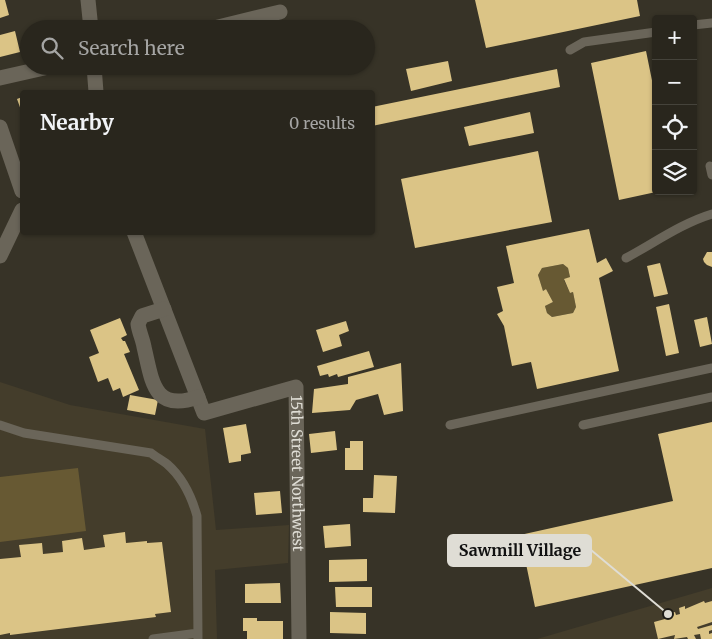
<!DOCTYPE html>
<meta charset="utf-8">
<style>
:root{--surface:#29261d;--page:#35322a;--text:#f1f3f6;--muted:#a5a5a4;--line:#45433b}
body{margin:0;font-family:Merriweather,serif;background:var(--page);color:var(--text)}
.controls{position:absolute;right:15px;top:15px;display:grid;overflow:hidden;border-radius:5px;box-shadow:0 1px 4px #0004}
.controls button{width:45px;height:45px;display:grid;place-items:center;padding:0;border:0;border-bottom:1px solid var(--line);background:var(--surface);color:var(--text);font:25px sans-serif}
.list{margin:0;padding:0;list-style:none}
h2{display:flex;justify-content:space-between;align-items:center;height:65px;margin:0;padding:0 20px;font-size:21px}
h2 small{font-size:16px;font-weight:400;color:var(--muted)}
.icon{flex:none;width:28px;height:28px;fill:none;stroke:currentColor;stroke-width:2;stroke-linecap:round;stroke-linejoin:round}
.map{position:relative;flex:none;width:712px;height:639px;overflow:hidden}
.search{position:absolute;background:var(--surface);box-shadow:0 1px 4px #0004;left:20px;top:20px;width:355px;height:55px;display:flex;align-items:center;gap:12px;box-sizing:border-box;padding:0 18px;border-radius:28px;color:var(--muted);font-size:19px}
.panel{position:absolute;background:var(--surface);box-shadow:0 1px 4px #0004;left:20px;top:90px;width:355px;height:145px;border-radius:5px}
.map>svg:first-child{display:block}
</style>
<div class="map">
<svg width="712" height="639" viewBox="0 0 712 639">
<rect width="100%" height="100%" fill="#373327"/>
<!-- built -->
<path fill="#443d2b" d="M0,382l70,23 135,24 11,101 73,-5 -1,38 -73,7 2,69h-217z
M712,588v51h-175z"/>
<!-- green -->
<path fill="#675933" d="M563,264l5,4 2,9 -6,3 6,13 3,-1 3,15 -3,6 -21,4 -5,-4 -2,-7 8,-4 -7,-13 -3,2 -5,-16 4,-7z
M78,468l8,63 -86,11v-65z"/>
<!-- building -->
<path fill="#dbc486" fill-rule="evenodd" d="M0,0h5l4,15 -9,3z
M475,0h162l3,16 -154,32z
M60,20l3,9h-26z
M15,31l5,21 -20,5v-22z
M646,51l10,49v92l-37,8 -28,-137z
M448,61l4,20 -41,10 -5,-22z
M557,69l3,18 -188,39v-19z
M22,97v16l-5,-14z
M530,112l4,21 -65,13 -5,-19z
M538,151l14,71 -137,26 -14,-69z
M589,229l8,34 9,-5 7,13 -14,7 20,93 -82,18 -6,-27 -19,4 -8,-40 -7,-12 6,-3 -6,-24 17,-4 -8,-37zM563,264l5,4 2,9 -6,2 6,14 3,-1 3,15 -3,6 -21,4 -5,-4 -2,-7 8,-4 -7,-13 -3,2 -5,-16 4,-7z
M707,252h5v15l-5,-2 -3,-3 -1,-3z
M660,263l8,31 -14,3 -7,-31z
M669,304l10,49 -13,3 -10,-49z
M707,317l5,27 -12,3 -6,-27z
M120,318l7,17 -6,3 2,3h2l5,11 -6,2 15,36 -16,7 -3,-9 -7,3 -5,-13 -10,4 -9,-25 10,-4 -9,-23z
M346,321l3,10 -10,4 3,11 -19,6 -7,-22z
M369,351l5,16 -36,10 -1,-3 -8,3 -1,-3 -8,2 -3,-10z
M401,363l2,48 -19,4 -6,-21 -22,6 -6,10 -38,3 2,-24 34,-5v-7z
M130,395l28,5 -3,15 -28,-5z
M712,422v146l-177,39 -15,-72 153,-34 -15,-67z
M246,424l5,29 -10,2v6l-12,2 -6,-35z
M335,431l2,19 -26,3 -2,-19z
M350,441h13v29h-18v-22h5z
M374,475l23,1 -2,37 -32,-1v-14h10z
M280,491l2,22 -26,2 -2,-22z
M350,524l1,22 -26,2 -2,-22z
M125,532l1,11 21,-2v2l15,-1 9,70 -16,2 1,3 -146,18v-2l-10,2v-76l21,-2 -2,-12 23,-2 1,11 20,-2 -1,-11 20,-3 2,12 21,-3 -2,-12z
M367,559v22l-38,1v-22z
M280,583l1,20h-36v-19z
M335,587h37v20h-36z
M704,601l1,2 7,-2v21l-15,5 1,2 14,-4v5l-3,1v3l3,-1v6h-11l-1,-5 -6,1 2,4h-8l-1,-2 -13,2 1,-4 -17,4 -4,-17 11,-3 -1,-4 11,-3 1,3 4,-1 -1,-6 6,-2v3z
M330,612l36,1v21l-36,-1z
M243,618h14v3h26v18h-36v-8h-4z"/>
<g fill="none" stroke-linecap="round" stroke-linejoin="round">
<!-- lane -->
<path stroke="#6a6559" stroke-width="9" d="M693,25l19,-2
M570,50l14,-8 72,-10
M710,166l2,9
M626,258c28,-15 56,-35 86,-44
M0,425l24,8 127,20c5,4 11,7 16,11 15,13 25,34 30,52l1,123
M450,425l262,-57
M583,425l129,-28
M153,639l45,-6"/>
<!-- street -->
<g stroke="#6a6559" stroke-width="15">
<path d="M210,29l70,-17"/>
<path d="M0,78l53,-12"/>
<path d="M0,127l22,64"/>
<path id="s1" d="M134,232l70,181 92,-26 3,252"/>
<path d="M164,309l-22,7 -4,8c1,8 5,16 6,23 8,33 9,66 54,50"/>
</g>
<!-- secondary -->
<path stroke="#6a6559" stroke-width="15" d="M88,0l3,29
M94,66l2,26
M0,256l22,-46"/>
</g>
<g text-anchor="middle" stroke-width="5" stroke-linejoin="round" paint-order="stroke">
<!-- street labels -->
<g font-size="15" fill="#dfddd5" stroke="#1d1b16">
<text dy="5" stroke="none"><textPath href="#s1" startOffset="376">15th Street Northwest</textPath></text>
</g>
</g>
<!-- callouts -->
<path fill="none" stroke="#dfddd5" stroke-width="2" d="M668 614L591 550"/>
<circle fill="#dfddd5" stroke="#1d1b16" stroke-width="2" cx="668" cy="614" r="5"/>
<rect fill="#dfddd5" stroke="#dfddd5" stroke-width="2" x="448" y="535" width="143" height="31" rx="5"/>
<g font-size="16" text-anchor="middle" font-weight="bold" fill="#111">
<text x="520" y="556">Sawmill Village</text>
</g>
</svg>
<div class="controls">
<button>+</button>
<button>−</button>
<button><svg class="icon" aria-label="locate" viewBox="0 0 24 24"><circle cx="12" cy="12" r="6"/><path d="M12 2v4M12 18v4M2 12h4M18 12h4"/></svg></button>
<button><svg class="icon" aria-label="layers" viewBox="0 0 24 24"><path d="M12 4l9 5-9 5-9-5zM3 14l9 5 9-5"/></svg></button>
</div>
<div class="search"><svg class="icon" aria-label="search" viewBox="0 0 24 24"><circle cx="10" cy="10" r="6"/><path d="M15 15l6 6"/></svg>Search here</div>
<section class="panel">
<h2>Nearby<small>0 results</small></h2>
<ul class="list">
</ul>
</section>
</div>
